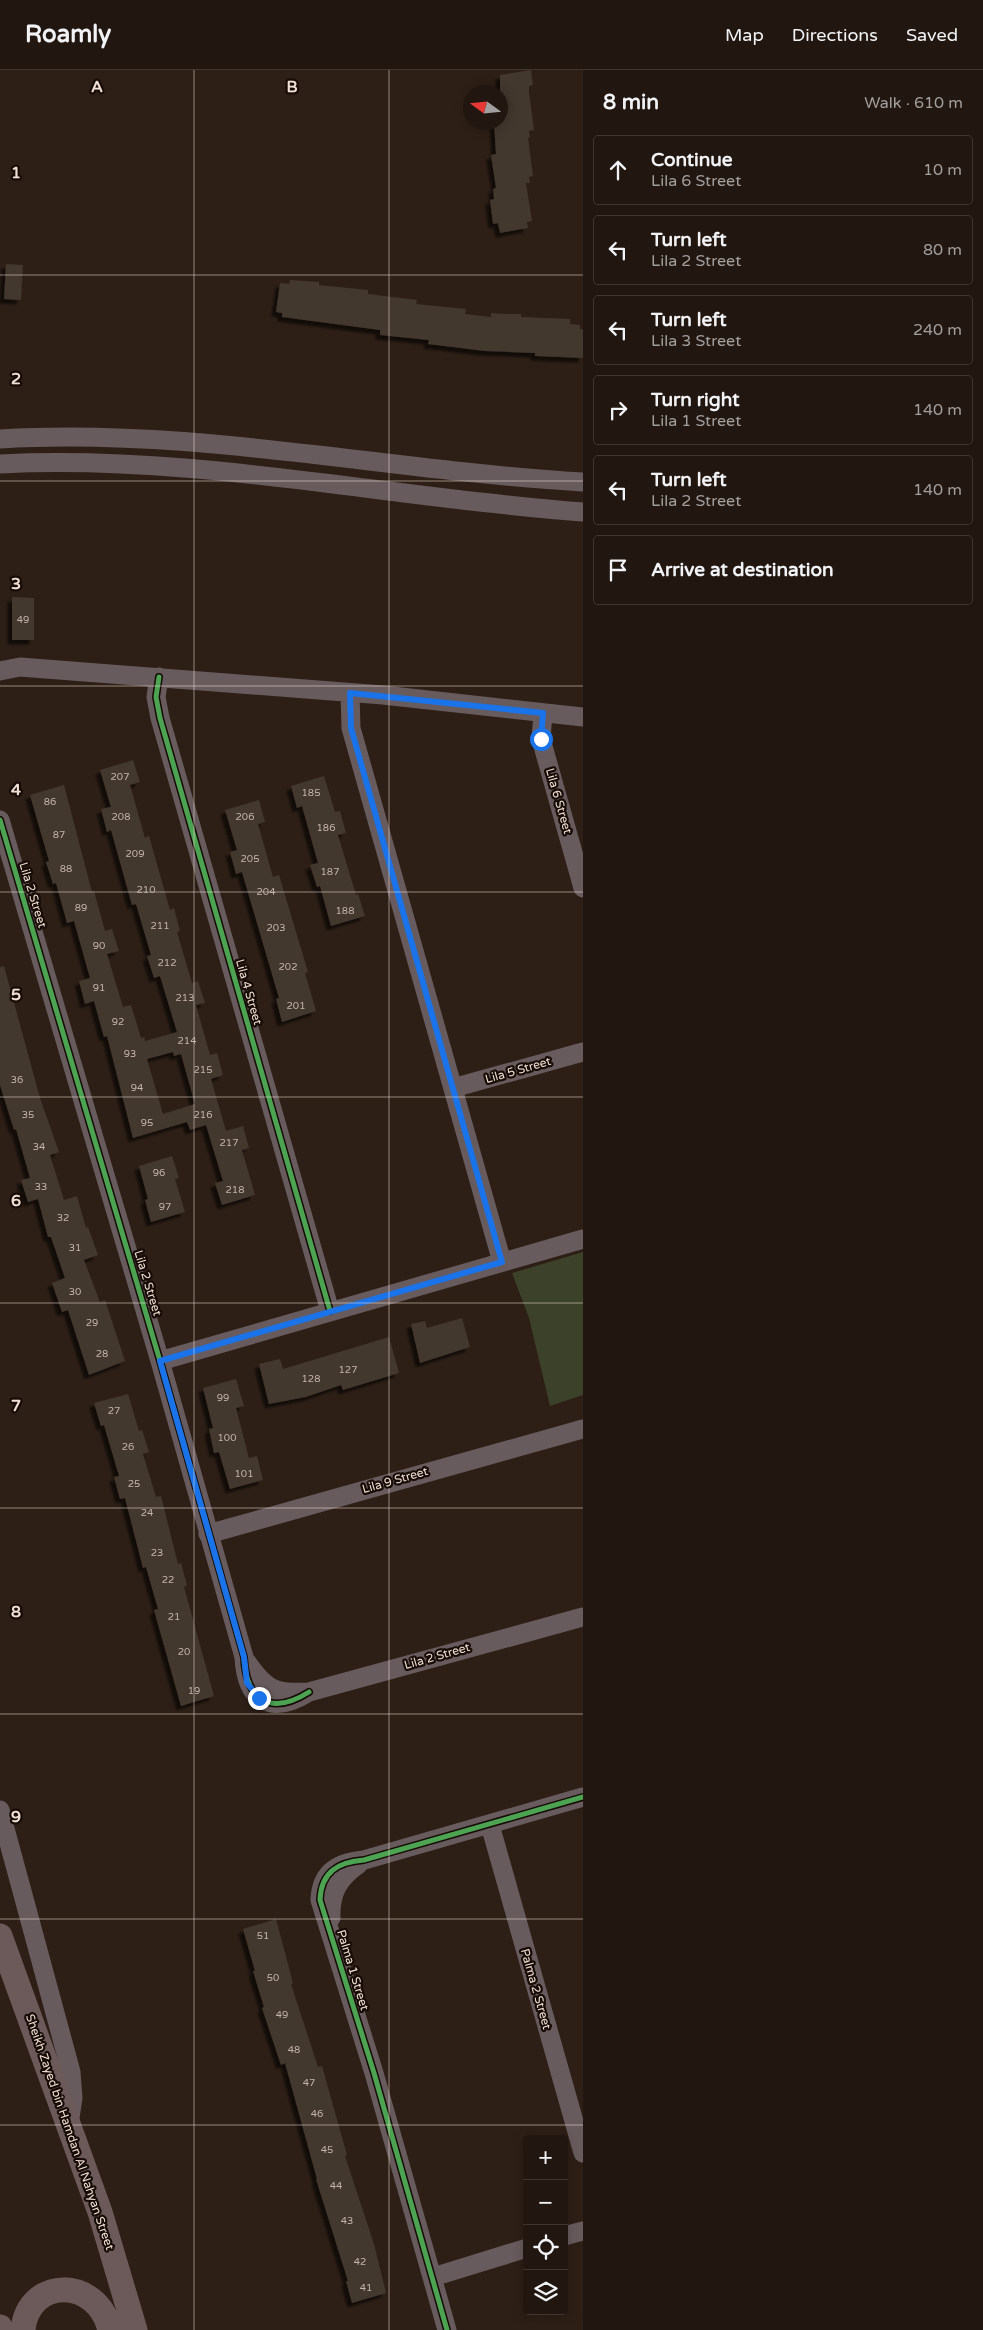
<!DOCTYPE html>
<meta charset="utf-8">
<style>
:root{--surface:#221710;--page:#2e241e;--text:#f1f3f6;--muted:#a29f9f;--line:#3f3630}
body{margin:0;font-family:"Varela Round",sans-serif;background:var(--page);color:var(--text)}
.controls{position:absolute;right:15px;bottom:15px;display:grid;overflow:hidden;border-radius:5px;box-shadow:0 2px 12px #0003}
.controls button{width:45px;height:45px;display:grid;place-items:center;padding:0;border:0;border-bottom:1px solid var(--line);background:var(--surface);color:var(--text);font:25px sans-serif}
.compass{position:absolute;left:463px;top:15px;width:45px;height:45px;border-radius:50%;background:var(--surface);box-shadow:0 2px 12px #0003;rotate:285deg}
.stop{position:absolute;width:15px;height:15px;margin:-11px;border:4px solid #1a73e8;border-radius:50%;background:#fff}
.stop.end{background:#1a73e8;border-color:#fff;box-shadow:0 1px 5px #0008}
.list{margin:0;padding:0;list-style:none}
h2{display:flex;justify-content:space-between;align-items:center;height:65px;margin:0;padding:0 20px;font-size:21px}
h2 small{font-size:16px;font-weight:400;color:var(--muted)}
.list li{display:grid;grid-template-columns:32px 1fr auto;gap:15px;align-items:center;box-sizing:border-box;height:70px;margin:0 10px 10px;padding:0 10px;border:1px solid var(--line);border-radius:5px}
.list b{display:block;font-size:19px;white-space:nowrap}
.list p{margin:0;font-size:16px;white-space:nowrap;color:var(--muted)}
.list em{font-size:16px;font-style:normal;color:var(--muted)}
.icon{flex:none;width:28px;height:28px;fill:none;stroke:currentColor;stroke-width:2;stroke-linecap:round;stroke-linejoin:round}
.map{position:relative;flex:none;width:583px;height:2260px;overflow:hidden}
header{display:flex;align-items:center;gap:30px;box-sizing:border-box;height:70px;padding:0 25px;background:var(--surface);border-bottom:1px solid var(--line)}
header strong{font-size:24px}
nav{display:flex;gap:28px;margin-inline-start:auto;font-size:18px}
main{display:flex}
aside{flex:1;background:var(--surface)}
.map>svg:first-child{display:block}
</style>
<header>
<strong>Roamly</strong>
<nav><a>Map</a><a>Directions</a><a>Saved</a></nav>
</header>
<main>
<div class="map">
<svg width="583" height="2260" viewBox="0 0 583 2260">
<defs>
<filter id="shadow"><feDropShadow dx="-4.5" dy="4.5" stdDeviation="1" flood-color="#0009"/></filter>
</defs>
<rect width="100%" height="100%" fill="#2d1f16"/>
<!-- green -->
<path fill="#3c4129" d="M583,1182v143l-33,11 -21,-88 -17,-45z"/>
<!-- building -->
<path fill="#43372f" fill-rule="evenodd" filter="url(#shadow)" d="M531,0l2,15 -4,1v6l5,38 -5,1 1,6 -2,1 5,38 -4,1 1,6h-4l6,38 -5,1 1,6 -28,5 -2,-10 -5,1 -3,-24 4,-1 -1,-10 3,-1 -5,-33 5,-1 -2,-32h6v-47z
M6,194l17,1 -2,35 -17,-1z
M290,210l29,2v3l49,5v4l49,6 -1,4 50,5 -1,5 26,3v-4l15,1h15v3l49,2v5l10,1v4h3v29l-48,-2v-3l-50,-2 -57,-7 1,-4 -49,-5v-5l-98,-13v-4l-6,-1 4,-29 9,1z
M12,527l22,1v42h-22z
M133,690l7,22 -10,3 15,53 4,-2 21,74 4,-2 6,23 -3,1 15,51 6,-2 7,22 -9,2 14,50 7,-2 6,22 -12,4 15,52 17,-5 6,22 -7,2 13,45 -33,10 -7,-22 8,-2 -17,-56 -16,5 -3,-8 -54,16 -26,-102 -3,1 -10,-36 -9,3 -6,-23 11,-3 -16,-57 -7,2 -11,-40 -3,1 -7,-22 3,-1 -19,-66 34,-10 28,107 2,-1 11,40 7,-2 7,22 -12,3 16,53 8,-2 10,33 3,-1 1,4 32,-9 -17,-56 -6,2 -7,-22 4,-1 -15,-51 -4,1 -21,-75 -4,2 -6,-23 10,-2 -11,-37zM173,982l1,4 7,-2 14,50 -32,10 -16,-55z
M324,706l11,36 5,-1 6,22 -8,2 18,60 2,-1 7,22 -34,10 -11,-40 -3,1 -7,-22 8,-2 -16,-57 -5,2 -6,-22z
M259,730l6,22 -7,2 15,53 6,-2 29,97 -3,1 11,38 -34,11 -6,-23 3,-1 -37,-126 -6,2 -6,-22 7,-2 -12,-40z
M4,896l36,132 19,54 -9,3 14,45 13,-4 9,32 2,-1 10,28 -14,5 16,42 5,-2 20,61 -36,14 -21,-65 -6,2 -10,-29 13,-5 -14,-41h-3l-10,-38 -10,3 -7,-22 9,-2 -14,-49 -2,1 -14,-45v-118z
M172,1086l7,22 -4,1 10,33 -34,10 -6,-22 3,-1 -9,-33z
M462,1248l8,29 -50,16 -9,-39 14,-3 2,7z
M389,1267l10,36 -56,17 -2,-5 -35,12 -37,7 -10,-40 21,-5 3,10z
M236,1309l8,27 -8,2 13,50 8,-2 6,24 -33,9 -11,-37 -5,1 -5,-24 4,-1 -10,-40z
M128,1324l11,37 3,-1 7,22 -6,2 13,43 5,-1 17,68 3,-1 6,22 -3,2 30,109 -33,10 -27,-96 4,-1 -12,-42 -3,1 -18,-70 -5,1 -6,-22 5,-1 -15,-51 -3,1 -7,-23z
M276,1849l17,64 -2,1 27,83 4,-1 25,89 -2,1 29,88 12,49 -34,10 -6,-22h2l-32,-102h1l-32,-116 -4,2 -19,-57 2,-1 -11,-36h2l-12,-42z"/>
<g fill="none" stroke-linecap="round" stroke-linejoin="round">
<!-- minor -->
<path stroke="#685b5d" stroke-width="19" d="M0,369c195,-12 389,32 583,43
M0,394c196,-10 388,34 583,48
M0,601l20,-4 363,28 200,22
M159,607l-3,20 4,21 170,593
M350,623l1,35 151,534
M543,643l-2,26 42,149
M0,750l160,541 84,296c2,44 27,59 65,35
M453,1018l130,-36
M160,1291l423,-122
M208,1464l375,-105
M247,1592c19,28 29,32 62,30l274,-75
M0,1740l71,262 2,26 -4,26
M490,1755l93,328
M331,1848c-1,-26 8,-40 28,-54
M564,2166l19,-5
M433,2207l94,-29
M447,2260l-73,-257 -54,-173c1,-28 18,-38 44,-40l219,-63"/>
<!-- major -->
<path stroke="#6c5a5a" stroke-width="25" d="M0,1866l100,276 35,118
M0,2257l1,3
M23,2260c5,-53 74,-54 87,0"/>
<!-- cycleway casing -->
<g stroke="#160b05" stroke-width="8">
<path id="cycleway" d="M159,607l-3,20 4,21 170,593
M0,750l160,541 84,296c2,44 27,59 65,35
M447,2260l-73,-257 -54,-173c1,-28 18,-38 44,-40l219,-63"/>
</g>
<!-- cycleway -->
<use href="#cycleway" stroke="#4ca352" stroke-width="5"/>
</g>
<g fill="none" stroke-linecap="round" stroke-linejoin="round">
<!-- route -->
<path stroke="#1a73e8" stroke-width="6" d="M259,1628l-12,-15 -3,-26 -84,-296 342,-99 -151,-534 -1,-35 193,20 -2,26"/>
</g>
<!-- grid -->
<path fill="none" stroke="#f0dfd4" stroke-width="1" stroke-opacity="0.55" d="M194,0v2260M389,0v2260M0,205h583M0,411h583M0,616h583M0,822h583M0,1027h583M0,1233h583M0,1438h583M0,1644h583M0,1849h583M0,2055h583"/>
<g text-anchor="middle" stroke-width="4.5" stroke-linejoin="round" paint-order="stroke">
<!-- number labels -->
<g font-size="10" fill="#c5b5ab">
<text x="23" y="553">49</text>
<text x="120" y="710">207</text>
<text x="311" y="726">185</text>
<text x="50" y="735">86</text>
<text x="121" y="750">208</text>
<text x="245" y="750">206</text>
<text x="326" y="761">186</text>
<text x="59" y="768">87</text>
<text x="135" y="787">209</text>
<text x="250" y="792">205</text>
<text x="66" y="802">88</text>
<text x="330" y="805">187</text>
<text x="146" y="823">210</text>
<text x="266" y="825">204</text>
<text x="81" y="841">89</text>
<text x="345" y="844">188</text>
<text x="160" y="859">211</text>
<text x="276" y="861">203</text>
<text x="99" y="879">90</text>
<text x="167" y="896">212</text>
<text x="288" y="900">202</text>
<text x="99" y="921">91</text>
<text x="185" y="931">213</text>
<text x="296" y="939">201</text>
<text x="118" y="955">92</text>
<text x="187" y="974">214</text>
<text x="130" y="987">93</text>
<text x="203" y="1003">215</text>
<text x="17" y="1013">36</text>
<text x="137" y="1021">94</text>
<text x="28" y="1048">35</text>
<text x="203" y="1048">216</text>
<text x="147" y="1056">95</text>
<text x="229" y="1076">217</text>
<text x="39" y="1080">34</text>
<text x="159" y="1106">96</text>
<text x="41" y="1120">33</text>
<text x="235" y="1123">218</text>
<text x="165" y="1140">97</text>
<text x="63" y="1151">32</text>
<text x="75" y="1181">31</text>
<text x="75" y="1225">30</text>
<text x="92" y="1256">29</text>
<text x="102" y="1287">28</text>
<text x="348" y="1303">127</text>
<text x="311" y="1312">128</text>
<text x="223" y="1331">99</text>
<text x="114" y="1344">27</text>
<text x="227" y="1371">100</text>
<text x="128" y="1380">26</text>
<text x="244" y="1407">101</text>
<text x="134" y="1417">25</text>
<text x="147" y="1446">24</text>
<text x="157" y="1486">23</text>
<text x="168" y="1513">22</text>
<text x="174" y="1550">21</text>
<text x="184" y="1585">20</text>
<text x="194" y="1624">19</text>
<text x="263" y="1869">51</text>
<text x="273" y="1911">50</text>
<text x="282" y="1948">49</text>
<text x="294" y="1983">48</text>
<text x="309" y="2016">47</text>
<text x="317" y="2047">46</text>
<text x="327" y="2083">45</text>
<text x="336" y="2119">44</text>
<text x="347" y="2154">43</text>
<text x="360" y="2195">42</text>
<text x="366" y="2221">41</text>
</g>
<!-- street labels -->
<g font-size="12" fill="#f0dfd4" stroke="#160b05">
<text transform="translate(559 731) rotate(74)" y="4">Lila 6 Street</text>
<text transform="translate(33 825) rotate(73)" y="4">Lila 2 Street</text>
<text transform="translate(249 922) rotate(74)" y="4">Lila 4 Street</text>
<text transform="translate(518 1000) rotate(-16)" y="4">Lila 5 Street</text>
<text transform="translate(148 1213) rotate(73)" y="4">Lila 2 Street</text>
<text transform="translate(395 1410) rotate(-16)" y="4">Lila 9 Street</text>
<text transform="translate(437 1586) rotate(-16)" y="4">Lila 2 Street</text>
<text transform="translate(353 1900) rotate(73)" y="4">Palma 1 Street</text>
<text transform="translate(536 1919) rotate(74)" y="4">Palma 2 Street</text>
<text transform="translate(70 2062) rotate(71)" y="4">Sheikh Zayed bin Hamdan Al Nahyan Street</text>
</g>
</g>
<g font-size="16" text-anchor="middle" font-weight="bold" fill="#f0dfd4" stroke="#160b05" stroke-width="4.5" stroke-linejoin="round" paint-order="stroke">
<text x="97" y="22">A</text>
<text x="292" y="22">B</text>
<text x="16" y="108">1</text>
<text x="16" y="314">2</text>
<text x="16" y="519">3</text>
<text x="16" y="725">4</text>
<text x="16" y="930">5</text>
<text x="16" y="1136">6</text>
<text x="16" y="1341">7</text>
<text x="16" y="1547">8</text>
<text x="16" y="1752">9</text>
</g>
</svg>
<div class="controls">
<button>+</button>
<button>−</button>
<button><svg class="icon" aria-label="locate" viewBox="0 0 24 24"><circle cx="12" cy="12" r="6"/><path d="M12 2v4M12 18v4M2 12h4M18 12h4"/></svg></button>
<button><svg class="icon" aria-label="layers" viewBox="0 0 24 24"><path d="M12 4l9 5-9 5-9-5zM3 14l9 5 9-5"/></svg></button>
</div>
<svg class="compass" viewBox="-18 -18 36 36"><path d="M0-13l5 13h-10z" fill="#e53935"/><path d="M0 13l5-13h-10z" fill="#a29f9f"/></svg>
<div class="stop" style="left:541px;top:669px"></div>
<div class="stop end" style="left:259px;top:1628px"></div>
</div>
<aside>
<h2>8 min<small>Walk · 610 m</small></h2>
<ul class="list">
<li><svg class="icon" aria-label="ahead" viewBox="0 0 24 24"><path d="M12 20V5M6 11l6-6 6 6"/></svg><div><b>Continue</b><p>Lila 6 Street</p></div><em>10 m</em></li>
<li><svg class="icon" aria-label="left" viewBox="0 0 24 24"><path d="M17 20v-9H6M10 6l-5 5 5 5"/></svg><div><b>Turn left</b><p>Lila 2 Street</p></div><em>80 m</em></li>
<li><svg class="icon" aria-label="left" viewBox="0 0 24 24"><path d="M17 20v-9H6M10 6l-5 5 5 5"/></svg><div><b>Turn left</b><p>Lila 3 Street</p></div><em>240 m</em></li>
<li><svg class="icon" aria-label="right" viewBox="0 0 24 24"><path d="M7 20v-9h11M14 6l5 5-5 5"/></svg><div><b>Turn right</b><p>Lila 1 Street</p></div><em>140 m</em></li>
<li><svg class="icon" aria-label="left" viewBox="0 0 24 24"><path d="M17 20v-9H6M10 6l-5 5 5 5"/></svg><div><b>Turn left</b><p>Lila 2 Street</p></div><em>140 m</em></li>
<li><svg class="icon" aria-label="arrive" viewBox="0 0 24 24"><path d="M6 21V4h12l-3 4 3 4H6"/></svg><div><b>Arrive at destination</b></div></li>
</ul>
</aside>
</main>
